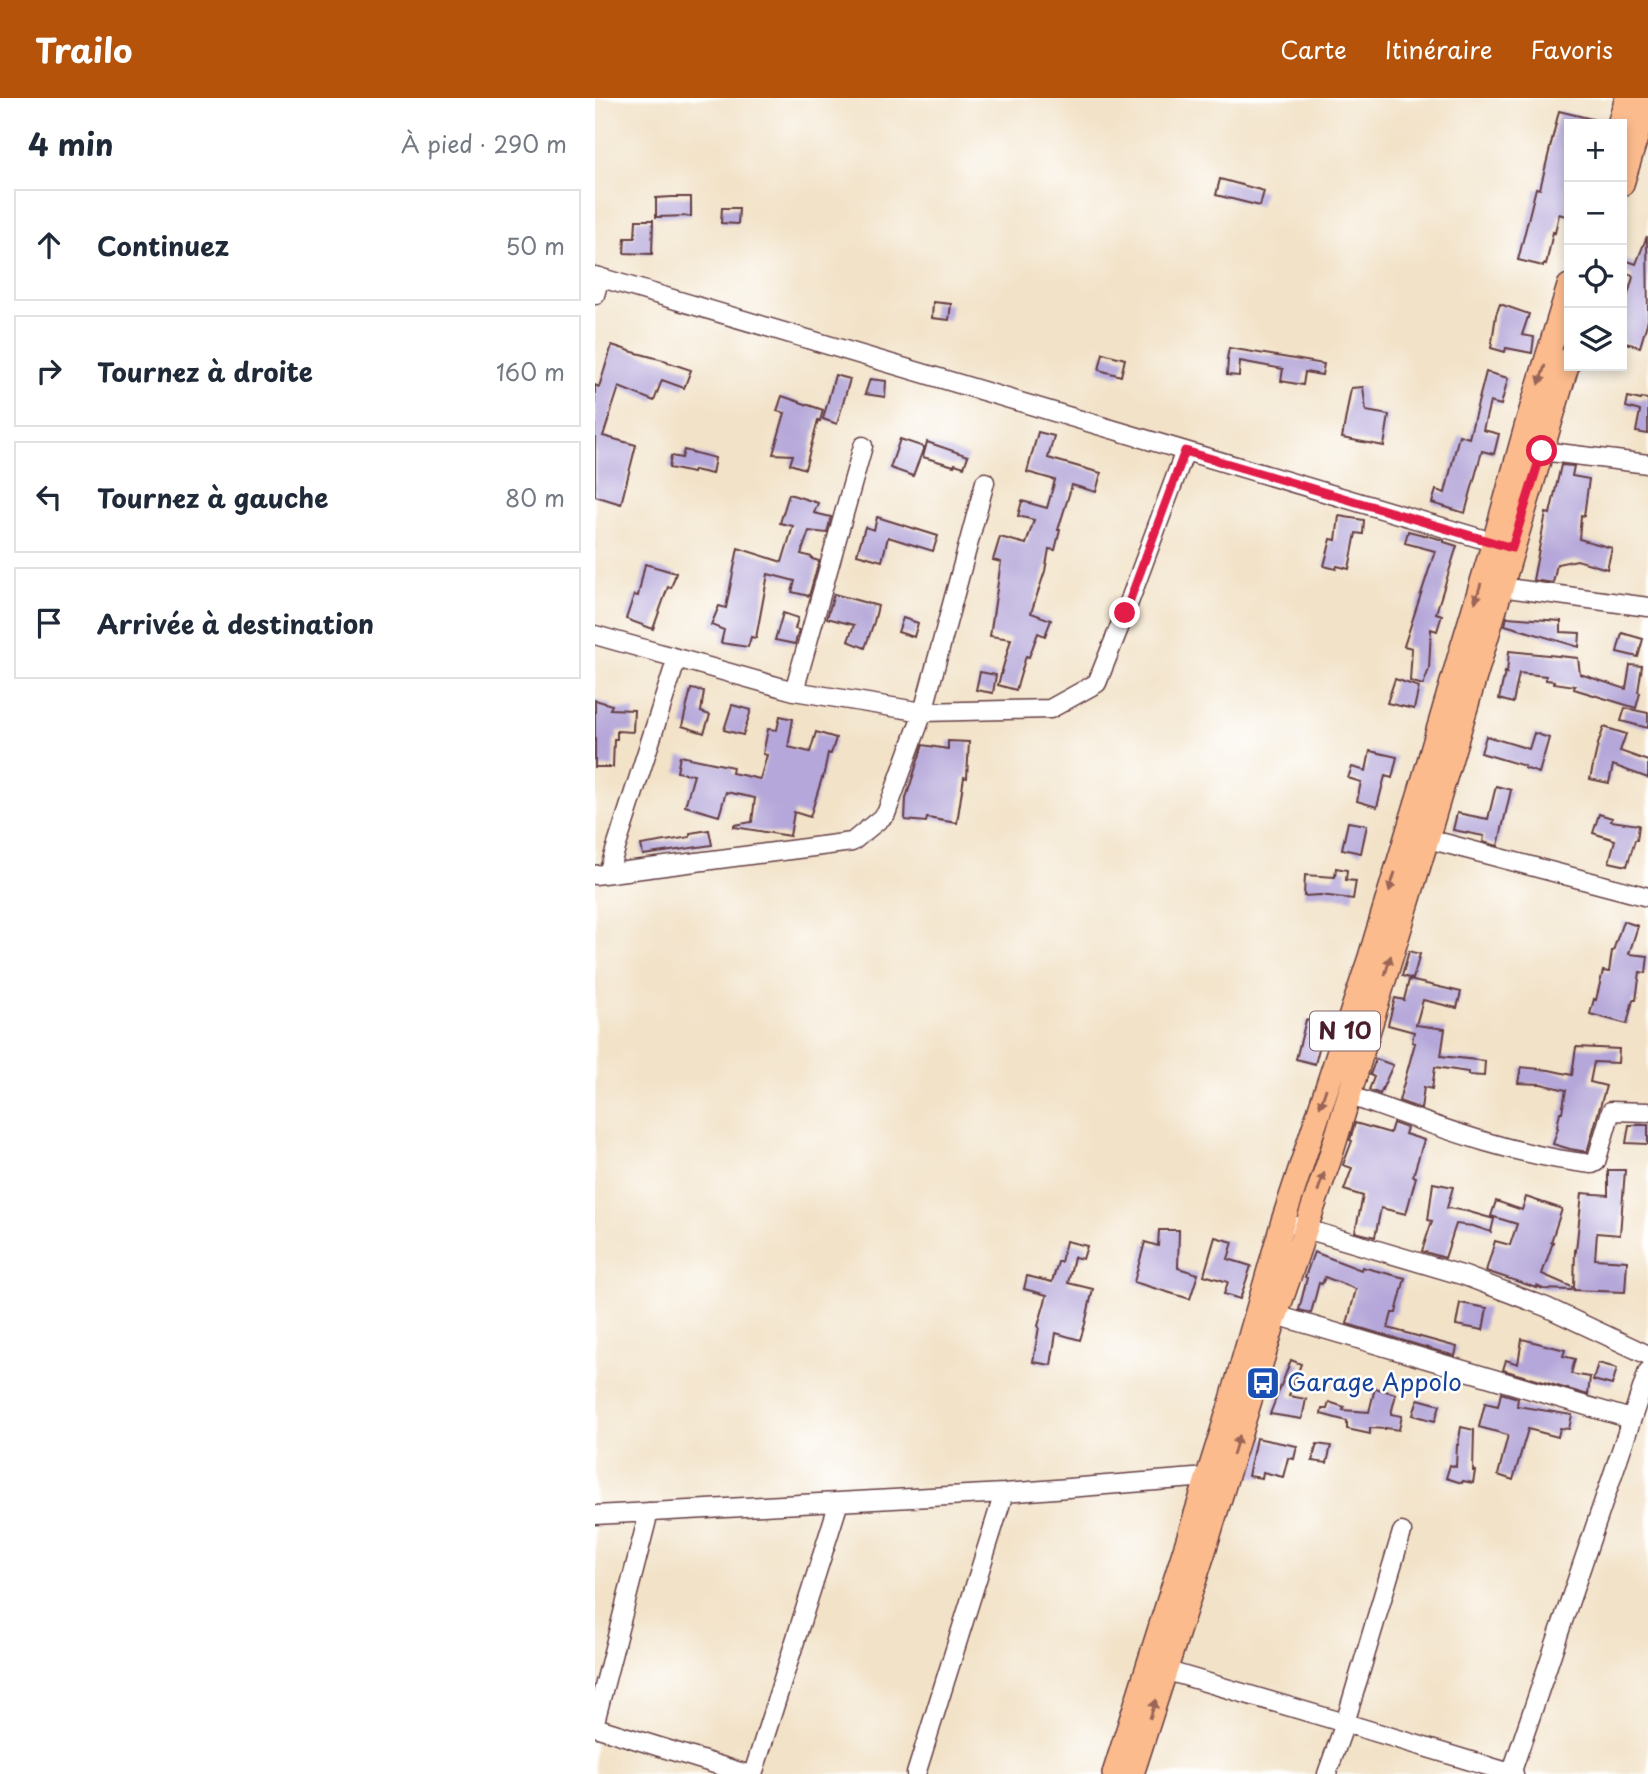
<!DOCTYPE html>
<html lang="fr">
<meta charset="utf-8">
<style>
:root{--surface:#fff;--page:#f6f6f7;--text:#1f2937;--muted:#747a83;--line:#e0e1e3;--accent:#b45309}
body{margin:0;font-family:"Playpen Sans",sans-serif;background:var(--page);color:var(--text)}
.controls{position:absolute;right:21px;top:21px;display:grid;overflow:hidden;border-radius:0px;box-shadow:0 4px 10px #0003}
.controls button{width:63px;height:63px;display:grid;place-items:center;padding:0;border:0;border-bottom:2px solid var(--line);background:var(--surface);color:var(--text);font:35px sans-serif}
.stop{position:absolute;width:21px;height:21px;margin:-16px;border:5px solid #e11d48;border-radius:50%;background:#fff}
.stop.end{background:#e11d48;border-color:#fff;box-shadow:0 2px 7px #0008}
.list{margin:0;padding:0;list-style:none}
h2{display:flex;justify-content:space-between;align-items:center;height:91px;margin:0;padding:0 28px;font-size:30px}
h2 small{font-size:23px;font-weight:400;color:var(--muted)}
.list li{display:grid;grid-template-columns:46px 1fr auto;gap:21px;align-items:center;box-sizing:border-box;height:112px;margin:0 14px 14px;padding:0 14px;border:2px solid var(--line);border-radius:0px}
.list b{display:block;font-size:26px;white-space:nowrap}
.list em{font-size:23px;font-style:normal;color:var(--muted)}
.icon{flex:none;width:38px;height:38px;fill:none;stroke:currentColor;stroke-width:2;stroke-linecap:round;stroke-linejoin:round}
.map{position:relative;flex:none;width:1053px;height:1676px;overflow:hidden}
header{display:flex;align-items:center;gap:42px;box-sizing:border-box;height:98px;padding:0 35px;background:var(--accent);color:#fff}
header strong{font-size:33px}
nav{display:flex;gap:38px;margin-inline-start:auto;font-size:24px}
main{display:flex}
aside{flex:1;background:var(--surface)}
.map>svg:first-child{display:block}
</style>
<header>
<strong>Trailo</strong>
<nav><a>Carte</a><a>Itinéraire</a><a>Favoris</a></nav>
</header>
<main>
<aside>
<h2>4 min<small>À pied · 290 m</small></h2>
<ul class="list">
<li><svg class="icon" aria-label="ahead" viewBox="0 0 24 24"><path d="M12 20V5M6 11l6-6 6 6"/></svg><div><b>Continuez</b></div><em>50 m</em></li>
<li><svg class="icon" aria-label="right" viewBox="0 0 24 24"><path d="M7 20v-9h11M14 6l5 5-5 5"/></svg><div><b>Tournez à droite</b></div><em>160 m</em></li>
<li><svg class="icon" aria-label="left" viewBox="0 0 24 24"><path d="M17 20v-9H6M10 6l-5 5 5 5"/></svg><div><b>Tournez à gauche</b></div><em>80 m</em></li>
<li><svg class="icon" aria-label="arrive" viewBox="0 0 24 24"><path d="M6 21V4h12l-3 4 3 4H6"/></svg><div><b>Arrivée à destination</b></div></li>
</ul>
</aside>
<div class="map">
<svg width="1053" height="1676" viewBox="0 0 1053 1676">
<rect width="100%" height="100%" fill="#fff"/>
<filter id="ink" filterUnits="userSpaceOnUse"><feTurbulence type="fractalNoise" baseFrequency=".0143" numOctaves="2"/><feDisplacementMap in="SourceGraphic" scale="14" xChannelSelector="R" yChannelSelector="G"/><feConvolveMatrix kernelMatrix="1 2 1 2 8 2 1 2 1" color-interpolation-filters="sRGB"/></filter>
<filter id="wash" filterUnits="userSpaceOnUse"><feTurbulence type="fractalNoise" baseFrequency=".00686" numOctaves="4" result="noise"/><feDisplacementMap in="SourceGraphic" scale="28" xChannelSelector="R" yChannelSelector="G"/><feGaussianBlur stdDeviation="1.57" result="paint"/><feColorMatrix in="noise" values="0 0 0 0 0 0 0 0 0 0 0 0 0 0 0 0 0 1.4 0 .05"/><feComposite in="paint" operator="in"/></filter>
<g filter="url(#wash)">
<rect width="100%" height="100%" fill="#f2e2c7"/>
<g id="blocks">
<!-- building -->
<path fill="#b5a7d9" d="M964,13l37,9 -1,4h-26v50l-4,18 4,1v24l-10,-3 -4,19 -2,-1 -7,33 -2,-1 -1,2 -25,-6 18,-72 4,1z
M625,81l44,12 -4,15 -44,-11z
M77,99h19v19l-35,1v-19z
M127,110h17l-1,16 -17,-1z
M41,122h17l-1,34 -28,-1 1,-15h10z
M1052,138l1,84 -8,27 -18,-5v-27l11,-38 -1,-2 -10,-4v-2l3,-9 11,4z
M338,204l18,2 -2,16 -17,-2z
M905,206l29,10 -7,21 12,2 -2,16 -26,-5 -1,4 -14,-4 5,-33z
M17,247l21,7 34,9v1l24,8 -7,18 -22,-8 -8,21 -35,-14 -16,49 33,9 -15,59 -26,-8v-111l4,2z
M634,250l95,16 -2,11 -17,-3 -2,13 -22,-4 2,-12 -43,-8 -1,15 -12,-1 1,-16h-1z
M508,255l22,6 -4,17 -22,-6z
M891,274l22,6 -7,27 -11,-3 -7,28 16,4 -5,20 -12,-3 -17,62 -33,-10 4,-13 9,3 14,-58 10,3z
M240,277l15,4 -13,45 -14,-5z
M275,281l16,2 -1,16 -20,-3z
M768,289l3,24 23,4 -5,31 -42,-8 9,-50z
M187,298l41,14 -3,11 -2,-1 -13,49 -15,-5 3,-9 -20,-1 12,-41 -8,-2z
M1033,299l13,3 1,-2 6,1v35l-12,-2 4,-21 -14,-4z
M443,334l16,4 -6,22 53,15 -5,19 -24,-7 -14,45h2l-5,20 -6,-1 -4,22 -14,42 20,7 -6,16 -7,-3 -9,24 -3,-1 -10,34 -18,-5 13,-46 -21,-3 11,-74 -8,-2 7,-23 26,7 8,-24 -16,-4 4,-15 25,7 8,-28 -28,-8z
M305,341l24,8 -11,29 -23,-8z
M332,344l41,14 -4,11 -9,-3 -1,2 -31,-9z
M89,352l31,8 -3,16 -18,-4 -1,3 -24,-5 2,-12 11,2z
M966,367l13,1 -2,10 17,3 -5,37 -3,-1 -2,24 33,9 -5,21 -30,-9 -20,4 -4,19 -20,-3 13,-67 4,1z
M194,396l29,9 -4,10 17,4 -4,16 -18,-2 -8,23 11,3v2l7,2 -10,35 -17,-4 3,-11 -27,-7 -12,64 -5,-1 -3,10 -27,-4 3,-13 -13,-5 8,-19 7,2 12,-60 44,14 11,-36 -13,-3z
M744,418l25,4 -1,14 -7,-1 -7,36 -12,-3 -1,3 -12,-3 7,-27 5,1z
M282,419l61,19 -5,15 -45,-14 -6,24 -25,-7 8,-27 9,3z
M813,433l36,9v2l13,4 -21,67 6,2 -5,16 -6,-2 -2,40 -6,16 -13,-4 2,-33 -8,-2 31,-95 -30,-8z
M50,466l31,9 -5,15 -3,-1 -15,42 -27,-10 8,-24 4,1z
M239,496l44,12 -4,16 -9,26 -17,-7 6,-16 -27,-7z
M188,515l15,5 -3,11 4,1 -4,14 -20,-4z
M912,519l54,4v11l19,1 -1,14 -74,-22z
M308,520l15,5 -4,14 -16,-5z
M1027,535l21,6 -5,18 -21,-5z
M914,553l69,7 2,16 46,15 4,-24 12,1 -4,26 2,1 -4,15 -62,-19 1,-3 -21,-3v-2l-8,-1v-4l-27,-3 -6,30 -14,-4 6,-27 2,1z
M385,574l16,3 -3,18 -17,-3z
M800,581l24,8 -5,22 -27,-6z
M96,591l13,2 -3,21 9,3 -6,18 -22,-7z
M0,602l17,5 -2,4 24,1 -1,22 -16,-1v8h-3l-1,28h-18z
M137,607l19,5 -8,25 -19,-5z
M1030,610l23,5v15l-27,-7z
M185,618l13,3 -5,28 22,5 6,-20 20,6 -5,16 -3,-1 -5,25h-1l-12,39 -16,-5 -4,24 -56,-9v-2l18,-3 3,-24 -29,-6 -7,24 -34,-10 9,-31 -17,-3 3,-16 53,11 -1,6 28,6 7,-24 -4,-1 5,-25 9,1z
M1009,629l22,7 -6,17 28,10v17l-35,-13 -4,18 -19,-4 8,-35z
M939,635l15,5 -10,35 -15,-5 1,-2 -44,-13 5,-17 43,13z
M353,643l21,1 -2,36 -3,-1 -7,46 -30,-5 -1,4 -21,-2 1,-22 17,-53 25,4z
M775,653l27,6 -5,21 -7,-2 -8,31 -20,-6 4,-19 -13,-4 4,-11 14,4z
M901,688l15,4 -13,56 -15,-4 1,-6 -31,-6 4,-17 31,6z
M1004,716l13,4 -1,3 28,4 -2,15h-2l-8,26 -18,-4 6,-22 -22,-7z
M753,724l19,3 -6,28 -19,-4z
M114,732l3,15 -69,10 -2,-10 49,-8v-4z
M741,770l11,2 -1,10 10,1 -3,18 -33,-4 -16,1 1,-21 30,2z
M1028,823l15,5 -9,28 19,2 -2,17 -6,-1 -4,28h-3l-6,24 -37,-10 4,-15 2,1 7,-29 6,1 3,-21h1z
M814,853l11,3 -7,25 -11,-3z
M814,882l52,12 -4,16 -34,-8 -7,25 29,4 -4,27 44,5 -1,15 -16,-1v-3l-33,-5 -3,22 -8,-2 -3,22 -22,-8 16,-58 -3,-1 2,-10 -26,-7 7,-27 9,2z
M711,922l19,6 -10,38 -19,-5z
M981,949l43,2 -1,14 -24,-1 -4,20 16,4 -19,66 -17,-3 -17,-5 5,-16 -1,-1 3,-15h2l4,-22 -25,-6 -23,-1 3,-16 28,3 23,5z
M781,961l17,6 -13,29 -11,-4 5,-13 -4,-2z
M760,1025l35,10 3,-10 14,5 -2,6 19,6 -11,36 3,1 -10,37 -25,-6 -6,29 -20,-5 8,-36 -19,-6 8,-22 -9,-3 9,-24 -2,-1z
M1034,1027h19v19l-22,-1z
M1013,1072h17l-5,65 -23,-2 -2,26 32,2 -2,31 -82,-3 -6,-3v2l-51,-17 9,-30 15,4 7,-21 -26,-8 5,-15 26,9 4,-13 36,12 -11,33h2l-11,32 32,14 1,-38 1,1 6,-58 26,2z
M838,1085l20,4 -6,21 19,3 28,8 -3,13 -18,-6 -17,-2 -11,34 -23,-7 10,-30 -4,-1z
M564,1132h20l-1,38 20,6 -8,25 -56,-17 11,-40 13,4z
M620,1139l18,5 -5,17 23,7 -11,33 -16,-5 4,-12 -24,-7z
M471,1143l21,5 -4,13 -9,-2 -6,26 25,6 -8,35 -5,16 -24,-7 -5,32 -18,-3 6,-35 -1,-1 9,-31 -23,-6 3,-13 25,6 6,-20h3z
M719,1154l47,18 1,-3 43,11 -9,35h-4l-4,15 69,19 -2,9 -108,-32 9,-35 -31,-12 -3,7 -3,-1 -8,30 -12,-3 8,-32 -2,-1z
M865,1205l27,5 -4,22 -27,-5z
M927,1241l43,11 -2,6 12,3 -4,15 19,3 -2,18 -85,-25 3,-10 12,4z
M696,1262l10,4 -12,32 17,3 -4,20 -32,-5z
M1003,1265l19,5 -5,17 -19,-5z
M780,1290l21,6 -5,20 11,2 -3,14 -14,-2v1l-15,-1v6l-23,-5v-8l-26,-7 1,-5h5l2,-7 15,5 -1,3 26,2z
M906,1295l17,5 -1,8 55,9 -3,14 -9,-1 -2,9 -30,-8 -15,51 -15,-5 10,-40 -29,-8 6,-24 13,3z
M823,1301l22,6 -5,16 -22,-6z
M866,1329l13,3 -1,41h2l-2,12 -10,-2 -1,2 -16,-5 4,-13 6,2 1,-22h1z
M661,1340l41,8 -3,13 -6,-1 -5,19 -20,-5 -1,6 -14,-2z
M722,1346l14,2 -4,17 -15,-2z"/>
</g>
</g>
<g filter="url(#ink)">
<use href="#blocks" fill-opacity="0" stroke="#633c42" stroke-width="2"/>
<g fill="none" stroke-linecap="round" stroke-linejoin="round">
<!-- minor casing -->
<g stroke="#633c42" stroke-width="21">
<path id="minor" d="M0,178l911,270
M0,197l5,-18
M947,353l106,13
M905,489l148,20
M0,537l199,56 129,21 127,-3 47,-26 28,-70 60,-162
M199,593l69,-245
M822,738l231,61
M13,775l69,-215
M0,777l257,-33 34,-28 37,-102 62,-230
M753,997c80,28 160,60 244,69l4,-2 15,-51 37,1
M701,1128l169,50 81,31 102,48
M681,1217l355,104
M0,1417l409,-22 203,-16 12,3
M559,1569l191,56 169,51
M0,1624l54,-210
M0,1629l152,47
M158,1676l86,-272
M321,1676l88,-281
M732,1676l18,-51 57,-191
M916,1676l137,-403"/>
</g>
<!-- major casing -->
<g stroke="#633c42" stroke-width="26">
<path id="major" d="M1024,26l8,-26
M1027,86l26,-85
M519,1676l117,-371 52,-182 87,-264 55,-182 37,-127 32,-106 34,-122 41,-134
M537,1676l71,-220 73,-239 54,-157 97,-319 142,-480"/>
</g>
<!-- minor -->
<use href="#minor" stroke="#fff" stroke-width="18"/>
<!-- major -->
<use href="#major" stroke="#fbbb8d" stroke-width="23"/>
</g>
<!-- one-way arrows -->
<defs><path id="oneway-solid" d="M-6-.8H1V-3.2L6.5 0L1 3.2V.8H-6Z" transform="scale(1.75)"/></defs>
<g fill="#9a6557">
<use href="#oneway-solid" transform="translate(947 277) rotate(107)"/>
<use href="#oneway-solid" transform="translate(883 495) rotate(107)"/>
<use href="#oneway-solid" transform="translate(797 784) rotate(107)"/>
<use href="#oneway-solid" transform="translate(793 867) rotate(-73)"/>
<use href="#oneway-solid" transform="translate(728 1000) rotate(108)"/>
<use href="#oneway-solid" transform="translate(726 1084) rotate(-71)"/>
<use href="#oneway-solid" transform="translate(641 1347) rotate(-73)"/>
<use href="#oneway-solid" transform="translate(558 1611) rotate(-72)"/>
</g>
</g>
<g fill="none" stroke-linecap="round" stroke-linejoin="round" filter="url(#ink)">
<!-- route -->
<path stroke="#e11d48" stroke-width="9" d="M530,515l60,-162 327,97 30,-97"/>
</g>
<!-- icons -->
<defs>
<g id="bus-square" transform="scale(1.75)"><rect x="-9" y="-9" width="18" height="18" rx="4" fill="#1a4fb4" stroke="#fff"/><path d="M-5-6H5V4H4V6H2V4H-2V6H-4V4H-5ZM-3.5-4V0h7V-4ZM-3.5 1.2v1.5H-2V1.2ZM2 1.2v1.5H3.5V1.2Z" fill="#fff"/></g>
</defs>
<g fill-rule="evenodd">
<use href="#bus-square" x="668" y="1285"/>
</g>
<g text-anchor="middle" stroke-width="5" stroke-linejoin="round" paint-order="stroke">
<!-- shield labels -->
<rect fill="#fff" stroke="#80626b" stroke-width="2" x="715" y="913.5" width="70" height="39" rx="5"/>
<g font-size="23" font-weight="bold" fill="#4a1f2b">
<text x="750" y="941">N 10</text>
</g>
<!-- transit labels -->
<g font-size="24" fill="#164399" stroke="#fff" text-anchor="start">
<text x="692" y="1293">Garage Appolo</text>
</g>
</g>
</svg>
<div class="controls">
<button>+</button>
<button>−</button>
<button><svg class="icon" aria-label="locate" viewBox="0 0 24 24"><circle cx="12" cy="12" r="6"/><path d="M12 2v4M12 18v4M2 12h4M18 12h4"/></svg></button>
<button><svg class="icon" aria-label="layers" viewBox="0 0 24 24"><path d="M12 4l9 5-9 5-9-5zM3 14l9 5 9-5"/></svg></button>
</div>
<div class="stop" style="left:947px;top:353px"></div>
<div class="stop end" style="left:530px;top:515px"></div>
</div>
</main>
